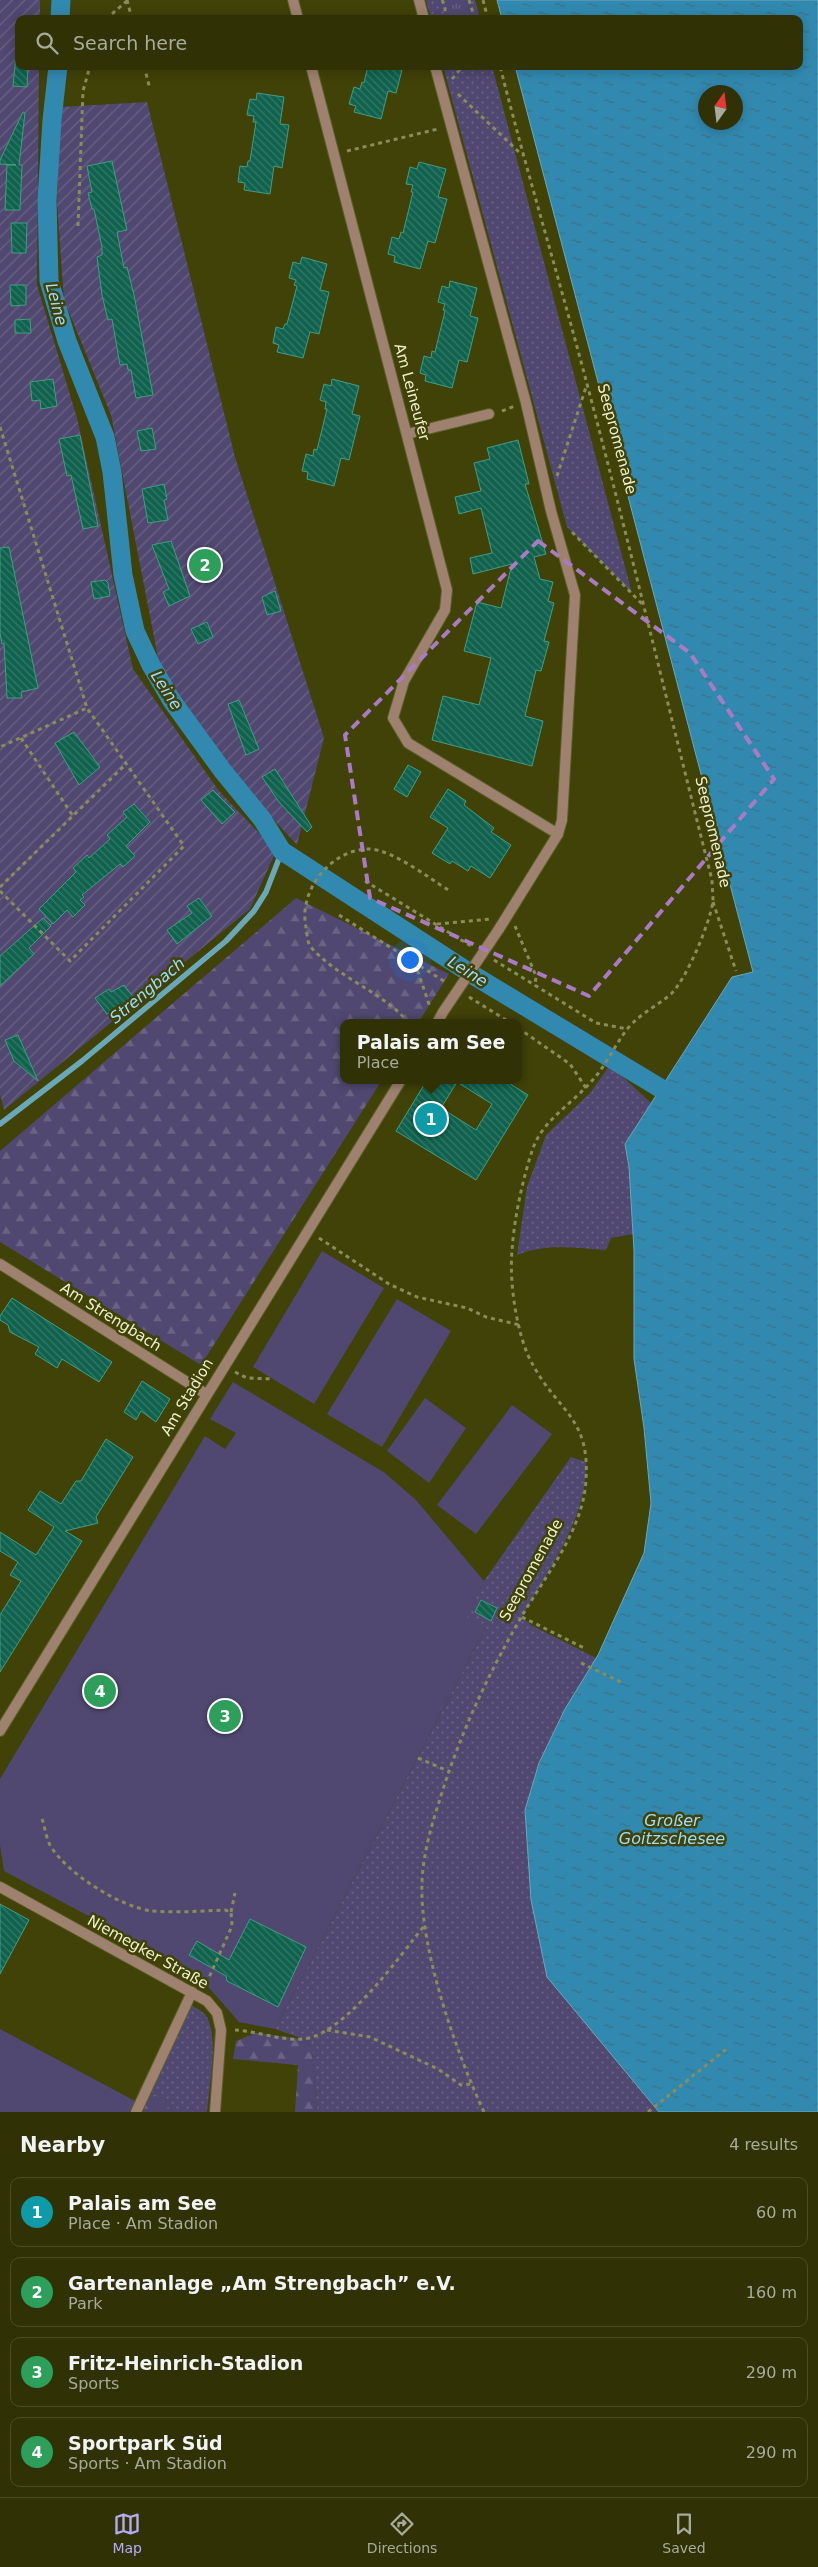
<!DOCTYPE html>
<meta charset="utf-8">
<style>
:root{--surface:#303206;--page:#3c3e14;--text:#f1f3f6;--muted:#a8aa9b;--line:#4b4d28;--accent:#b9abf7}
body{margin:0;font-family:"DejaVu Sans",sans-serif;background:var(--page);color:var(--text)}
.compass{position:absolute;left:698px;top:85px;width:45px;height:45px;border-radius:50%;background:var(--surface);box-shadow:0 2px 12px #0003;rotate:14deg}
.you{position:absolute;left:409px;top:959px;width:18px;height:18px;margin:-12px;border:4px solid #fff;border-radius:50%;background:#1a73e8;box-shadow:0 0 0 8px #1a73e833}
.badge{display:grid;place-items:center;width:32px;height:32px;border-radius:50%;background:var(--accent);color:#fff;font-size:16px;font-weight:700}
.pin{position:absolute;translate:-50% -50%;border:2px solid #fff;box-shadow:0 1px 5px #0006}
.popup{position:absolute;left:340px;top:1019px;width:182px;height:65px;box-sizing:border-box;display:grid;place-content:center;border-radius:10px;background:var(--surface);filter:drop-shadow(0 1px 4px #0005);font-size:16px;white-space:nowrap;color:var(--muted)}
.popup b{font-size:19px;color:var(--text)}
.popup::after{content:'';position:absolute;left:50%;top:100%;margin-left:-10px;border:10px solid transparent;border-top-color:var(--surface)}
.list{margin:0;padding:0;list-style:none}
h2{display:flex;justify-content:space-between;align-items:center;height:65px;margin:0;padding:0 20px;font-size:21px}
h2 small{font-size:16px;font-weight:400;color:var(--muted)}
.list li{display:grid;grid-template-columns:32px 1fr auto;gap:15px;align-items:center;box-sizing:border-box;height:70px;margin:0 10px 10px;padding:0 10px;border:1px solid var(--line);border-radius:10px}
.list b{display:block;font-size:19px;white-space:nowrap}
.list p{margin:0;font-size:16px;white-space:nowrap;color:var(--muted)}
.list em{font-size:16px;font-style:normal;color:var(--muted)}
.icon{flex:none;width:28px;height:28px;fill:none;stroke:currentColor;stroke-width:2;stroke-linecap:round;stroke-linejoin:round}
.map{position:relative;flex:none;width:818px;height:2112px;overflow:hidden}
.search{position:absolute;background:var(--surface);box-shadow:0 2px 12px #0003;left:15px;right:15px;top:15px;height:55px;display:flex;align-items:center;gap:12px;box-sizing:border-box;padding:0 18px;border-radius:10px;color:var(--muted);font-size:19px}
.sheet{height:385px;background:var(--surface)}
nav{display:flex;justify-content:space-around;align-items:center;box-sizing:border-box;height:70px;border-top:1px solid var(--line);background:var(--surface);font-size:14px;color:var(--muted)}
nav a{display:grid;justify-items:center;gap:2px}
nav .on{color:var(--accent)}
.map>svg:first-child{display:block}
</style>
<div class="map">
<svg width="818" height="2112" viewBox="0 0 818 2112">
<defs>
<pattern id="grass-dots" width="8" height="8" patternUnits="userSpaceOnUse" patternTransform="scale(1.25)"><rect width="8" height="8" fill="#504870"/><path d="M2 2h.1M6 6h.1" fill="none" stroke="#6a6383" stroke-width="1.8" stroke-linecap="round"/></pattern>
<pattern id="forest-firs" width="22" height="20" patternUnits="userSpaceOnUse" patternTransform="scale(1.25)"><rect width="22" height="20" fill="#504870"/><path d="M5 1l3.5 6h-7zM16 11l3.5 6h-7z" fill="#6a6383"/></pattern>
<pattern id="park-tufts" width="24" height="20" patternUnits="userSpaceOnUse" patternTransform="scale(1.25)"><rect width="24" height="20" fill="#504870"/><path d="M3 7l-1-3M5 7V3M7 7l1-3M15 17l-1-3M17 17v-4M19 17l1-3" fill="none" stroke="#6a6383"/></pattern>
<pattern id="garden-furrows" width="10" height="10" patternUnits="userSpaceOnUse" patternTransform="scale(1.25)"><rect width="10" height="10" fill="#504870"/><path d="M-1 1l2-2M0 10L10 0M9 11l2-2" fill="none" stroke="#6a6383"/></pattern>
<pattern id="water-ripples" width="26" height="14" patternUnits="userSpaceOnUse" patternTransform="scale(1.25)"><rect width="26" height="14" fill="#3289b0"/><path d="M2 4q2-2 4 0t4 0M15 11q2-2 4 0t4 0" fill="none" stroke="#397288"/></pattern>
<pattern id="building-back-hatch" width="6" height="6" patternUnits="userSpaceOnUse" patternTransform="scale(1.25)"><rect width="6" height="6" fill="#10624e"/><path d="M-1 5l2 2M0 0l6 6M5-1l2 2" fill="none" stroke="#337966"/></pattern>
</defs>
<rect width="100%" height="100%" fill="#404208"/>
<!-- grass -->
<path fill="url(#grass-dots)" d="M426,0h49l5,19h-49z
M443,66h49l140,527 -65,-66z
M610,1065l41,38 -26,41 4,23 4,67 -22,4 -5,12c-30,-2 -61,-7 -89,5l10,-68 19,-52 44,-42z
M571,1457l15,5c1,57 -37,106 -64,155l9,8 65,33 -31,51 -26,54 -14,47 22,167 112,135h-342l-5,-63 -8,-10 -29,-10 210,-400 -19,-11 18,-37z
M191,2005c5,3 13,7 16,12 12,24 2,69 0,95h-34l-23,-22z"/>
<!-- forest -->
<path fill="url(#forest-firs)" d="M296,898l153,76 -31,49h-74v57h38l-181,285 -201,-123v-91z
M256,2033l48,6 8,10 5,63h-22l3,-47 -65,-6 3,-18z
M150,2090l23,22h-30z"/>
<!-- park -->
<path fill="url(#park-tufts)" d="M442,0h27l6,19h-30v-13z"/>
<!-- garden -->
<path fill="url(#garden-furrows)" d="M0,0h40v19h-21v47h20l-2,219 40,133 56,251 86,122 57,60 -26,58 -246,201 -4,-16z
M147,102l88,355 89,281 -27,107 -58,-63 -78,-109 -50,-258 -47,-115 -7,-97 3,-96z"/>
<!-- pitch -->
<path fill="#504870" d="M322,1251l62,37 -70,116 -61,-37z
M397,1299l54,32 -69,116 -55,-33z
M233,1382l152,91 31,27 68,81 -17,36 18,12 -210,400 -36,-7 -43,-49 -192,-102 -4,-26v-66l205,-343 20,13 11,-16 -26,-14z
M425,1398l41,30 -37,55 -42,-32z
M512,1405l40,29 -76,100 -39,-29z
M0,2029l135,72 -3,11h-132z"/>
<!-- water -->
<path fill="url(#water-ripples)" stroke="#6aa8b9" fill-rule="evenodd" d="M497,0h321v2112h-159l-112,-135 -16,-77 -6,-90 14,-47 26,-54 33,-54 46,-102 7,-50 -7,-75 -10,-69v-109l-5,-83 -4,-23 107,-167 21,-5 -238,-906h284v-47h-297zM706,92h30v30h-30z"/>
<g fill="none" stroke-linecap="round" stroke-linejoin="round">
<!-- stream -->
<path stroke="#6aa8b9" stroke-width="5.5" d="M0,1124l82,-63 144,-120 28,-30 12,-19 16,-41"/>
<!-- canal -->
<path stroke="#3289b0" stroke-width="19" d="M60,19l1,-19
M58,66l-6,54 -5,80 2,81 18,60 38,96 7,35 11,103 12,56 16,34 21,36 50,69 40,49 20,32 191,124 187,113"/>
</g>
<!-- building -->
<path fill="url(#building-back-hatch)" stroke="#439d84" fill-rule="evenodd" d="M17,45l2,21h9l-1,21 -14,-1z
M368,66h35l-7,27 -8,-2 -7,28 -27,-7 2,-6 -7,-2 5,-17 6,2 2,-7 2,1z
M257,93l27,4 -4,27 9,1 -7,43 -8,-2 -4,28 -26,-4 1,-7 -7,-1 2,-16 7,1 1,-6h2l6,-39h-3l1,-6 -7,-1 3,-16 6,1z
M23,112l2,1 -6,52h3l-2,45h-15l2,-45h9l-16,-1v-4z
M112,161l15,69 -10,2 7,36 3,-1 7,28 19,100 -17,3 -5,-28h-3l-1,-6 -7,1 -8,-46 -4,1 -6,-25 -5,-38 5,-2v-8l-8,-38h-2l-4,-16 4,-1 -5,-26z
M419,162l27,7 -8,28 9,2 -12,44 -7,-2 -8,28 -26,-7 1,-6 -7,-2 4,-17 7,2 2,-7 2,1 10,-41h-2l2,-7 -7,-1 4,-17 7,2z
M11,223h16l-1,30h-14z
M302,257l25,7 -7,26 9,2 -10,42 -9,-2 -7,26 -26,-6 2,-7 -6,-2 3,-16 7,2 2,-5h2l10,-38 -3,-1 2,-5 -7,-2 4,-16 7,2z
M450,281l27,7 -7,28 8,2 -11,44 -8,-2 -7,28 -27,-7 1,-6 -6,-2 4,-17 7,2 1,-7 3,1 10,-41 -2,-1 2,-6 -7,-2 4,-16 7,2z
M10,285h16v20l-15,1z
M30,319l1,14h-16v-13z
M53,379l4,27 -16,3 -1,-9 -8,1 -2,-19z
M332,379l27,7 -7,28 8,2 -11,44 -8,-2 -7,28 -27,-7 1,-7 -6,-1 4,-17 7,2 1,-7 3,1 10,-41h-2l1,-7 -6,-2 4,-16 7,2z
M152,428l4,21 -15,2 -4,-20z
M80,435l18,91 -15,3 -12,-54 -4,1 -8,-37z
M518,440l11,44h-4l21,70 -12,3 6,22 13,3 -5,19 6,2 -10,38 5,1 -8,29 -5,-1 -11,46 18,5 -11,45 -100,-26 11,-44 36,9 12,-47 -27,-7 13,-49 24,6 11,-44 -39,10 -3,-16 22,-5 -11,-45 -22,6 -4,-17 26,-6 -7,-28 16,-4 -3,-11z
M164,484l3,15 -3,1 4,20 -20,3 -6,-34z
M171,541l19,55 -21,10 -6,-14 6,-3 -17,-44z
M9,547l29,141 -17,4 1,6h-15l-3,-55 -2,1 -2,-11v-85z
M105,580l3,3 2,13 -16,3 -3,-17z
M275,591l6,20 -14,4 -5,-18z
M207,622l6,15 -15,7 -7,-15z
M239,700l20,49 -13,6 -18,-51z
M74,732l26,35 -21,18 -24,-42z
M408,765l13,7 -14,25 -13,-8z
M275,769l37,58 -5,5 -28,-30 -17,-25z
M448,789l18,12 -2,4 30,23 -3,4 20,13 -21,33 -19,-12 -3,5 -16,-10 -2,3 -18,-11 16,-25 -18,-11z
M213,790l22,22 -13,12 -21,-24z
M134,804l16,18 -24,24 9,10 -12,11 -3,-3 -38,31 2,2 -4,3 5,5 -12,12 -6,-7 -14,14 -14,-15 37,-37 -3,-4 14,-13 2,3 21,-19 -3,-4 20,-18 -4,-5z
M199,898l13,18 -35,28 -10,-14 25,-17 -5,-7z
M43,918l8,8 -22,22 5,6 -34,32v-30z
M124,985l10,13 -27,16 -12,-16 14,-9 2,3z
M18,1035l20,46 -24,-20 -9,-21z
M427,1080h77l24,15 -52,85 -80,-49zM457,1082l35,22 -16,26 -35,-22z
M12,1298l100,64 -13,20 -37,-23 -5,9 -22,-14 4,-7 -29,-15 -2,-7 -8,-5v-4z
M142,1381l28,18 -14,23 -15,-11 -5,9 -12,-8z
M106,1439l27,18 -37,60 2,6 -33,8 17,10 -82,131v-57l21,-34 -11,-6 8,-13 -18,-11v-19l36,23 18,-28 -26,-17 12,-19 21,13 15,-23h5z
M481,1600l16,8 -6,13 -16,-9z
M0,1904l29,16 -29,54z
M250,1919l56,28 -28,60 -51,-26 -1,-5 -37,-21 8,-14 32,19z"/>
<g fill="none" stroke-linecap="round" stroke-linejoin="round">
<!-- service casing -->
<g stroke="#5c5e28" stroke-width="12">
<path id="service" d="M419,0l5,19
M435,66l91,337 25,108 24,84 -13,225 -4,14 -59,95
M407,434l82,-20
M136,2112l56,-120"/>
</g>
<!-- minor casing -->
<g stroke="#5c5e28" stroke-width="12">
<path id="minor" d="M293,0l5,19
M311,66l136,524 -2,20 -41,71 -11,37 15,25 150,91
M437,1023l6,-11
M0,1264l206,130
M0,1731l401,-651
M0,1887l207,114 10,12 4,17 -6,82"/>
</g>
<!-- path -->
<path stroke="#898c5b" stroke-width="3" stroke-dasharray="4 4" stroke-linecap="butt" d="M127,0l5,19
M442,0l3,6v13
M469,0l6,19
M483,0l5,19
M106,19l22,-19
M144,66l6,23
M452,79l11,-13
M458,94l64,61
M347,151l91,-22
M78,226l5,-135 7,-25
M502,411l13,-5
M0,427l87,281 -87,39
M557,476l30,-92
M572,532l72,74
M21,738l52,78
M365,881l106,65
M0,887l126,-123
M0,891l70,70 114,-115 -97,-138
M713,902l23,69
M339,915l108,68
M437,924l54,-5
M515,926l21,50 -1,10
M494,960l102,63 32,6
M415,963l15,44
M469,997l42,26
M409,1023c-27,-32 -72,-45 -99,-77 -3,-5 -3,-13 -4,-19 -8,-36 25,-78 63,-78 23,0 61,30 81,42
M518,1028l52,36 16,24
M319,1238l70,46 28,13 50,11 19,9 34,8
M235,1372l12,6 26,1
M522,1617l64,32
M581,1663l42,20
M418,1758l30,13
M42,1819c3,8 4,19 8,26 16,28 70,62 102,66 24,2 49,0 73,-1l6,2 1,14 -25,56
M231,1912l4,-19
M235,2030c22,1 46,11 68,9 40,-3 97,-83 121,-113
M327,2030l43,7 68,32 23,16 10,-1
M484,2112c-28,-60 -65,-165 -62,-230 1,-27 9,-55 17,-80 20,-66 49,-128 84,-188 24,-40 61,-86 63,-135 4,-61 -28,-68 -53,-114 -16,-27 -24,-82 -21,-114 2,-32 10,-69 20,-100 9,-29 37,-45 57,-67 16,-16 25,-38 39,-56 13,-15 29,-22 43,-34 16,-16 39,-71 42,-93 0,-7 -1,-14 -1,-21 -42,-165 -81,-331 -125,-496 -28,-106 -60,-211 -87,-318
M648,2112l81,-65"/>
<!-- service -->
<use href="#service" stroke="#9f8170" stroke-width="10"/>
<!-- minor -->
<use href="#minor" stroke="#9f8170" stroke-width="10"/>
<!-- service-bridge casing -->
<g stroke="#5c5e28" stroke-width="12" stroke-linecap="butt">
<path id="service-bridge" d="M443,1012l56,-83"/>
</g>
<!-- service-bridge -->
<use href="#service-bridge" stroke="#9f8170" stroke-width="10"/>
</g>
<!-- marked area -->
<path fill="none" stroke="#a97bc5" stroke-width="4" stroke-dasharray="10 6" stroke-linejoin="round" d="M538,541l152,112 84,126 -185,217 -219,-98 -25,-163z"/>
<g text-anchor="middle" stroke-width="5" stroke-linejoin="round" paint-order="stroke">
<!-- street labels -->
<g font-size="15" fill="#edf1cd" stroke="#404208">
<text transform="translate(412 392) rotate(75)" y="5">Am Leineufer</text>
<text transform="translate(617 439) rotate(75)" y="5">Seepromenade</text>
<text transform="translate(713 832) rotate(77)" y="5">Seepromenade</text>
<text transform="translate(111 1317) rotate(32)" y="5">Am Strengbach</text>
<text transform="translate(187 1397) rotate(-59)" y="5">Am Stadion</text>
<text transform="translate(531 1570) rotate(-61)" y="5">Seepromenade</text>
<text transform="translate(148 1952) rotate(29)" y="5">Niemegker Straße</text>
</g>
<!-- water labels -->
<g font-size="16" font-style="italic" fill="#9ddcfd" stroke="#404208">
<text transform="translate(57 304) rotate(75)" y="6">Leine</text>
<text transform="translate(167 690) rotate(57)" y="6">Leine</text>
<text transform="translate(468 971) rotate(32)" y="6">Leine</text>
<text transform="translate(147 990) rotate(-40)" y="6">Strengbach</text>
<text x="672" y="1826">Großer<tspan x="672" dy="18">Goitzschesee</tspan></text>
</g>
</g>
</svg>
<svg class="compass" viewBox="-18 -18 36 36"><path d="M0-13l5 13h-10z" fill="#e53935"/><path d="M0 13l5-13h-10z" fill="#a8aa9b"/></svg>
<div class="you"></div>
<div class="pin badge" style="left:431px;top:1119px;background:#0f9aa8">1</div>
<div class="popup"><b>Palais am See</b>Place</div>
<div class="pin badge" style="left:205px;top:565px;background:#2e9e5b">2</div>
<div class="pin badge" style="left:225px;top:1716px;background:#2e9e5b">3</div>
<div class="pin badge" style="left:100px;top:1691px;background:#2e9e5b">4</div>
<div class="search"><svg class="icon" aria-label="search" viewBox="0 0 24 24"><circle cx="10" cy="10" r="6"/><path d="M15 15l6 6"/></svg>Search here</div>
</div>
<section class="sheet">
<h2>Nearby<small>4 results</small></h2>
<ul class="list">
<li><span class="badge" style="background:#0f9aa8">1</span><div><b>Palais am See</b><p>Place · Am Stadion</p></div><em>60 m</em></li>
<li><span class="badge" style="background:#2e9e5b">2</span><div><b>Gartenanlage „Am Strengbach” e.V.</b><p>Park</p></div><em>160 m</em></li>
<li><span class="badge" style="background:#2e9e5b">3</span><div><b>Fritz-Heinrich-Stadion</b><p>Sports</p></div><em>290 m</em></li>
<li><span class="badge" style="background:#2e9e5b">4</span><div><b>Sportpark Süd</b><p>Sports · Am Stadion</p></div><em>290 m</em></li>
</ul>
</section>
<nav>
<a class="on"><svg class="icon" aria-label="map" viewBox="0 0 24 24"><path d="M3 6l6-2 6 2 6-2v14l-6 2-6-2-6 2zM9 4v14M15 6v14"/></svg>Map</a>
<a><svg class="icon" aria-label="directions" viewBox="0 0 24 24"><path d="M12 3l9 9-9 9-9-9zM9 14v-3h6M13 9l2 2-2 2"/></svg>Directions</a>
<a><svg class="icon" aria-label="saved" viewBox="0 0 24 24"><path d="M7 4h10v16l-5-4-5 4z"/></svg>Saved</a>
</nav>
